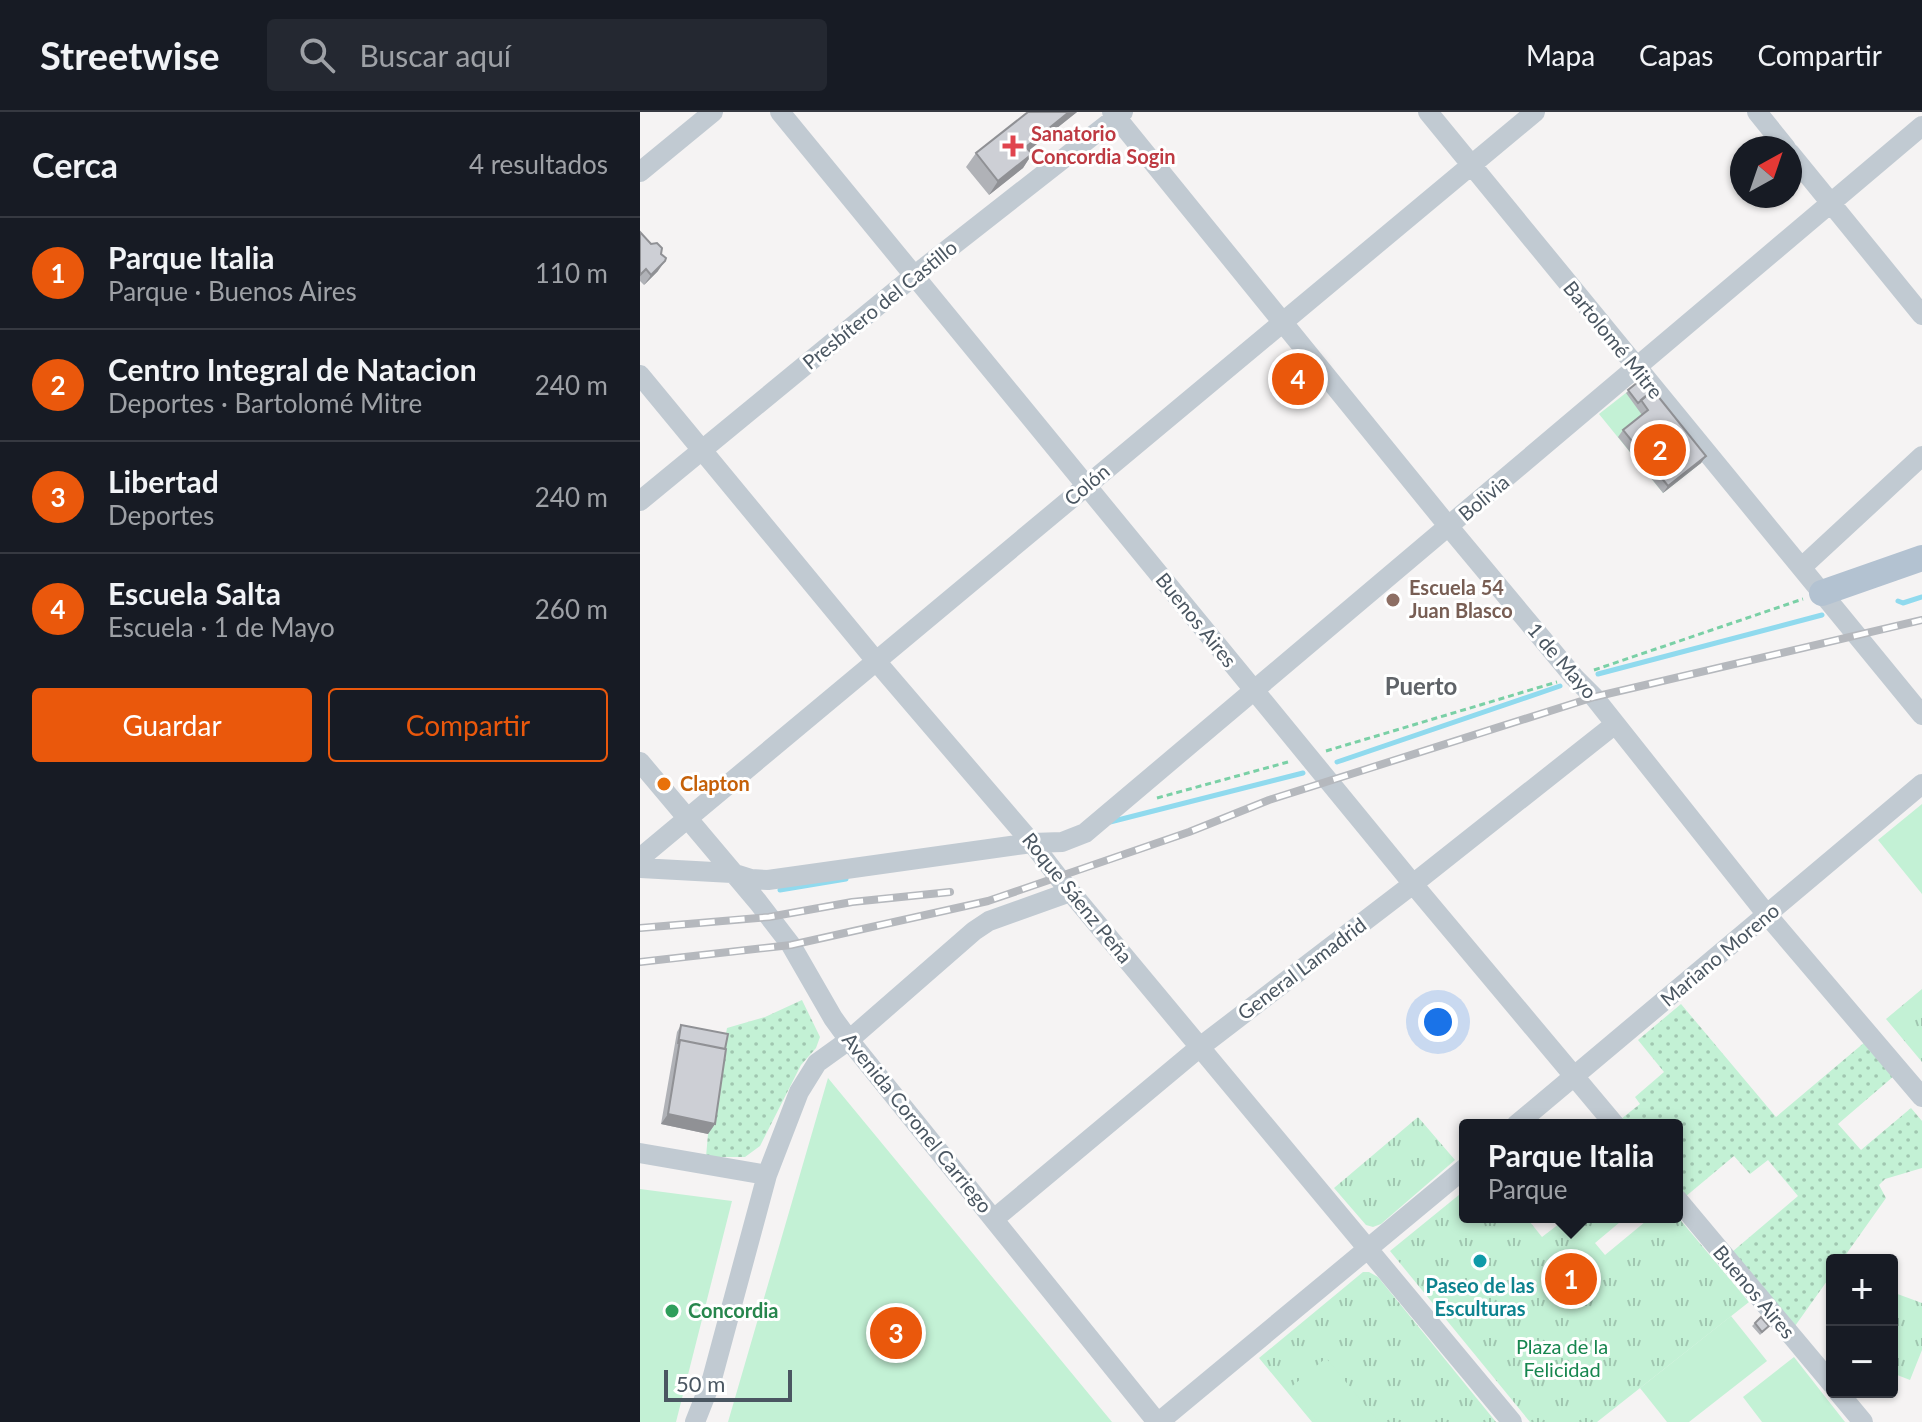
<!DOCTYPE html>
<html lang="es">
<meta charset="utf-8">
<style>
:root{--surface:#171b24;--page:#242831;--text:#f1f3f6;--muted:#9ea1a6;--line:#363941;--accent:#ea580c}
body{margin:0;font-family:Lato,sans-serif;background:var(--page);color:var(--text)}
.controls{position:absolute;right:24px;bottom:24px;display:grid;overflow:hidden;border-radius:8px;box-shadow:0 2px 6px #0004}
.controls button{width:72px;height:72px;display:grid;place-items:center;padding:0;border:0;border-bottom:2px solid var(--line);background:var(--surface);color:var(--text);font:40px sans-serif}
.compass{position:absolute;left:1090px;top:24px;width:72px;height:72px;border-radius:50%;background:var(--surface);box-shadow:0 2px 6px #0004;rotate:40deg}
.scale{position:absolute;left:24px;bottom:20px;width:128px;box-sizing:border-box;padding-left:8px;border:4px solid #4a5661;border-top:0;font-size:22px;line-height:28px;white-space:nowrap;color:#4a5661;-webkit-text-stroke:6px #fff;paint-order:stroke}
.you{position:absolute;left:798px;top:910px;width:28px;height:28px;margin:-20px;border:6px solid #fff;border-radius:50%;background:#1a73e8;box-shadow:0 0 0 12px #1a73e833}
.badge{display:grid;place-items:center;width:52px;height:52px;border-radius:50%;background:var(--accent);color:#fff;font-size:26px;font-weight:700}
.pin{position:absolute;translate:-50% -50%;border:4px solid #fff;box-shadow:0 2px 8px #0006}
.popup{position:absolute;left:819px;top:1007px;width:224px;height:104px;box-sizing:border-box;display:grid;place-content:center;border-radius:8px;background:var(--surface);filter:drop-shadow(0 2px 6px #0005);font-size:26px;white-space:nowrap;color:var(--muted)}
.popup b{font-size:30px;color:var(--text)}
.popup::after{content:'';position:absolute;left:50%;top:100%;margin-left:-16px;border:16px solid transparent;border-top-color:var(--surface)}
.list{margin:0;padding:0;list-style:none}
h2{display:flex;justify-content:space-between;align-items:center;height:104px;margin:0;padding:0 32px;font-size:34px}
h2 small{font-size:26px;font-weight:400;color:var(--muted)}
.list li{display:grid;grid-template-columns:52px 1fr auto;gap:24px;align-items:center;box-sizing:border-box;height:112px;padding:0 32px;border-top:2px solid var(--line)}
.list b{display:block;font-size:30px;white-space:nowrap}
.list p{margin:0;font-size:26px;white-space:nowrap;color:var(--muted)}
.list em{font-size:26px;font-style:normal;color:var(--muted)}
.actions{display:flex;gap:16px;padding:24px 32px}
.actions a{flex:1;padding:18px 0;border:2px solid var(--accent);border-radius:8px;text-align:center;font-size:28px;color:var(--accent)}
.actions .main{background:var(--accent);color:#fff}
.icon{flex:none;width:44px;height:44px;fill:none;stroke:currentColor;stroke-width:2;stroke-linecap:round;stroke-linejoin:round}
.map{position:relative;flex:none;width:1282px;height:1310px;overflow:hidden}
header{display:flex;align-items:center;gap:48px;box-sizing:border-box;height:112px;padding:0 40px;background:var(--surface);border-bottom:2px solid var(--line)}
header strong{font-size:38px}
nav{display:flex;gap:44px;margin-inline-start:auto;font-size:28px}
.search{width:560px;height:72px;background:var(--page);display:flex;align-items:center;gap:20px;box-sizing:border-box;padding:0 28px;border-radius:8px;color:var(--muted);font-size:30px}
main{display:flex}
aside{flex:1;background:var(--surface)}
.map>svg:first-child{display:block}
</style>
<header>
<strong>Streetwise</strong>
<div class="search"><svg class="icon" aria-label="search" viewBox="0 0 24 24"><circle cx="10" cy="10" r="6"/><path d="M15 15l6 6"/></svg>Buscar aquí</div>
<nav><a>Mapa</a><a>Capas</a><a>Compartir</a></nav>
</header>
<main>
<aside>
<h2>Cerca<small>4 resultados</small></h2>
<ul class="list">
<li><span class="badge">1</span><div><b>Parque Italia</b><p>Parque · Buenos Aires</p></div><em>110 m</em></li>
<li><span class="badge">2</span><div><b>Centro Integral de Natacion</b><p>Deportes · Bartolomé Mitre</p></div><em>240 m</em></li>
<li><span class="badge">3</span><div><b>Libertad</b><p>Deportes</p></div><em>240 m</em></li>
<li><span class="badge">4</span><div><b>Escuela Salta</b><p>Escuela · 1 de Mayo</p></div><em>260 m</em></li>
</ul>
<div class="actions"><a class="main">Guardar</a><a>Compartir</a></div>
</aside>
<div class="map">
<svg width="1282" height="1310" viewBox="0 0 1282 1310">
<defs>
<pattern id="grass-dots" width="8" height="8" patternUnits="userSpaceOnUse" patternTransform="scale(2)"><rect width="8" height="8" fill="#c3f1d5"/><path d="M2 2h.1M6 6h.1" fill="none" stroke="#a0c6b0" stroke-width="1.8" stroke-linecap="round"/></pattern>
<pattern id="park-tufts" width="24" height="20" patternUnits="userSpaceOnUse" patternTransform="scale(2)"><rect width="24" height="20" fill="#c3f1d5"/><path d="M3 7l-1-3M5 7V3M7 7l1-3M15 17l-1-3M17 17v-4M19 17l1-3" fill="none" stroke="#a0c6b0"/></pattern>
</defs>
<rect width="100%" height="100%" fill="#f5f3f3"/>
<!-- grass -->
<path fill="url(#grass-dots)" d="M162,888l18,37 -4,11 -15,17 -41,81 -15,11h-39l2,-23 19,-106 38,-11z
M1041,892l95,113 89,-75 29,34 -56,48 23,26 50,-42 11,13v47l-37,11 -6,6 7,13 -44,62h-10v14l-37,52 -63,-74 66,-56 -30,-36 -18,14 -16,-18 -49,41 -8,-11v-61h-51l-5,-6 19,-15 -5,-7 29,-25 -26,-32z"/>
<!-- park -->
<path fill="url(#park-tufts)" d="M1282,877v73l-36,-43z
M778,1005l37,43 -74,64 -8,3 -7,-2 -32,-37z
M825,1078v27h61l16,20 26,-20h58l-31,26 10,12 46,-38 26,-1 72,86 -152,120h-67l-140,-171z
M723,1160h6l9,5 118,145h-184l-53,-64z
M1252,1180l30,11v47l-12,30 -18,-7z"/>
<!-- pitch -->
<path fill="#c3f1d5" d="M996,273l65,78 -38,30 -64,-79z
M1282,692v90l-44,-54z
M188,966l284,344h-384z
M0,1077l92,12 -56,221h-36z
M1091,1204l36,45 -78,61h-22l-27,-34z
M1154,1245l51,65h-83l-19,-25z
M686,1246l53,64h-61l-28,-34z"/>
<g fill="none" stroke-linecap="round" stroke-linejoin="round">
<!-- stream -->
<path stroke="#90daee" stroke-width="5" d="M1258,489l5,2 19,-6
M958,562l224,-59
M697,650l223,-76
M470,710l193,-49
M140,778l66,-11"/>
<!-- path -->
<path stroke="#7ad0a6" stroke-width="3" stroke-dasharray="6 4" stroke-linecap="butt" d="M954,558l209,-71
M686,639l231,-69
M517,686l131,-36"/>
<!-- minor -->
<path stroke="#c1cad2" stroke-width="20" d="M140,0l633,772 202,241
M472,0l337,415 125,150 20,20 174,219 154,181
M788,0l494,603
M1117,0l29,36
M1150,41l132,162
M0,60l73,-60
M0,263l236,286 156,182 27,35 453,544
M0,389l275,-226 208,-163
M1162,455l120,-111
M0,650l118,140 33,43 42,73 16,22 308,382
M0,746l895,-746
M0,756l92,5 19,6 17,1 264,-37 30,-1 23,-9 837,-707
M876,1013l406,-341
M0,1041l127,22
M1037,1087l155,185
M354,1107l206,-172 213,-163 201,-159
M1198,1280l25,30
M55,1310l17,-43 55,-204 32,-83 18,-29 32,-23 125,-109 15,-10 81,-29
M519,1310l306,-254"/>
<!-- major -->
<path stroke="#b3c2d1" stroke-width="26" d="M1182,481l100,-35"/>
<!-- rail casing -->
<g stroke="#b5b8bd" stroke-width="8">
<path id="rail" d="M0,816l129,-11 83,-15 98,-10
M0,850l151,-17 197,-44 201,-69 80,-32 325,-103 328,-77"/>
</g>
<!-- rail -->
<use href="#rail" stroke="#fff" stroke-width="5" stroke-dasharray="15" stroke-linecap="butt"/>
</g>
<!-- wall -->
<path fill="#b0b2b7" d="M388,0h49l-48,38 3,4 -9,14 -34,27 -23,-28 10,-14z
M0,120l18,39 -14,14 -4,-4z
M998,270l68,74 -5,7 -38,30 -45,-56 5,-7 19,-15 -16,-22z
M41,913l44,24 -10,75 -7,10 -47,-10 16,-92z
M1115,1211l11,6 -6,6 -8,-9z"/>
<!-- shaded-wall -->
<path fill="#909195" d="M429,0h8l-60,48 9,-13z
M392,42l-9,14 -34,27 9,-14z
M25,149l-7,10 -14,14 7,-10z
M1066,344l-5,7 -38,30 5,-7z
M28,1002l47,10 -7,10 -47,-10z"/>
<!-- building -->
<path fill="#cdcfd5" stroke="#909195" stroke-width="2" d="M388,0h41l-43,35 6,7 -34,27 -22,-28z
M0,120l11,12 6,-1 5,5 -1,6 5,4 -1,3 -14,14 -5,-6 -6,6z
M998,270l4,1 8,10 -12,10 -10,-13z
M1013,278l53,66 -38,30 -45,-56 25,-20 -7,-10z
M41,913l47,9 -3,15 -45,-9 -2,4z
M40,928l46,9 -11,75 -47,-10z
M1121,1205l8,9 -7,6 -7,-9z"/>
<!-- markers -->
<path fill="#e0444e" stroke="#fff" stroke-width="3" d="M369 22h8v8h8v8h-8v8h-8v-8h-8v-8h8z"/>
<circle fill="#8d6e63" stroke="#fff" stroke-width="3" cx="753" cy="488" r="8"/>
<circle fill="#e8710a" stroke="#fff" stroke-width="3" cx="24" cy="672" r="8"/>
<circle fill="#0f9aa8" stroke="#fff" stroke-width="3" cx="840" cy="1149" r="8"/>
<circle fill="#2e9e5b" stroke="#fff" stroke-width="3" cx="32" cy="1199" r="8"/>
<g text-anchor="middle" stroke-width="6" stroke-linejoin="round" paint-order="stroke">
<!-- health labels -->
<g font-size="20" font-weight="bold" fill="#be3a42" stroke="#fff" text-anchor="start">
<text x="391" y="29">Sanatorio<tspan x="391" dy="23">Concordia Sogin</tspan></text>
</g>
<!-- street labels -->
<g font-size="20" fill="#4a5661" stroke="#fff">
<text transform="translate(240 193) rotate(-39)" y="7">Presbítero del Castillo</text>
<text transform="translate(973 228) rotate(51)" y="7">Bartolomé Mitre</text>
<text transform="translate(447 373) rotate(-40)" y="7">Colón</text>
<text transform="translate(844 386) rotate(-40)" y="7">Bolivia</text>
<text transform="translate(556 508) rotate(51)" y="7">Buenos Aires</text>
<text transform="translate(922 549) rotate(49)" y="7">1 de Mayo</text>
<text transform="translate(437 786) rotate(51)" y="7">Roque Sáenz Peña</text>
<text transform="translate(1080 843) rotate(-40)" y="7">Mariano Moreno</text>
<text transform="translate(662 857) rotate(-37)" y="7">General Lamadrid</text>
<text transform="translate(277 1011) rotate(51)" y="7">Avenida Coronel Carriego</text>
<text transform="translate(1114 1180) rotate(50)" y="7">Buenos Aires</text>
</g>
<!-- education labels -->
<g font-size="20" font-weight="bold" fill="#785e54" stroke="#fff" text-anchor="start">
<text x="769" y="483">Escuela 54<tspan x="769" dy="23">Juan Blasco</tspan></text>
</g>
<!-- food labels -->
<g font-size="20" font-weight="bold" fill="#c56008" stroke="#fff" text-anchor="start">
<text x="40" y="679">Clapton</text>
</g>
<!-- culture labels -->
<g font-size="20" font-weight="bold" fill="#0d838f" stroke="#fff">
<text x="840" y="1181">Paseo de las<tspan x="840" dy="23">Esculturas</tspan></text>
</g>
<!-- leisure labels -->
<g font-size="20" font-weight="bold" fill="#27864d" stroke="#fff" text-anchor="start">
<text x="48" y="1206">Concordia</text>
</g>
<!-- park labels -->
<g font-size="20" fill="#17864f" stroke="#fff">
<text x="922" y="1242">Plaza de la<tspan x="922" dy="23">Felicidad</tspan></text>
</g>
<!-- quarter labels -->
<g font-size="24" font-weight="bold" fill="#5f6368" stroke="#fff">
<text x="781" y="583">Puerto</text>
</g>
</g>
</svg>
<div class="controls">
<button>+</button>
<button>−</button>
</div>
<svg class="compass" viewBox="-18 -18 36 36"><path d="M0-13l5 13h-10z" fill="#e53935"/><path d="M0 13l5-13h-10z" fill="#9ea1a6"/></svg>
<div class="scale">50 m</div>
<div class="you"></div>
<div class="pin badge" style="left:931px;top:1167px">1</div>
<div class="popup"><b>Parque Italia</b>Parque</div>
<div class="pin badge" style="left:1020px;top:338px">2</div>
<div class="pin badge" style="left:256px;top:1221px">3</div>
<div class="pin badge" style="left:658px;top:267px">4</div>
</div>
</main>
